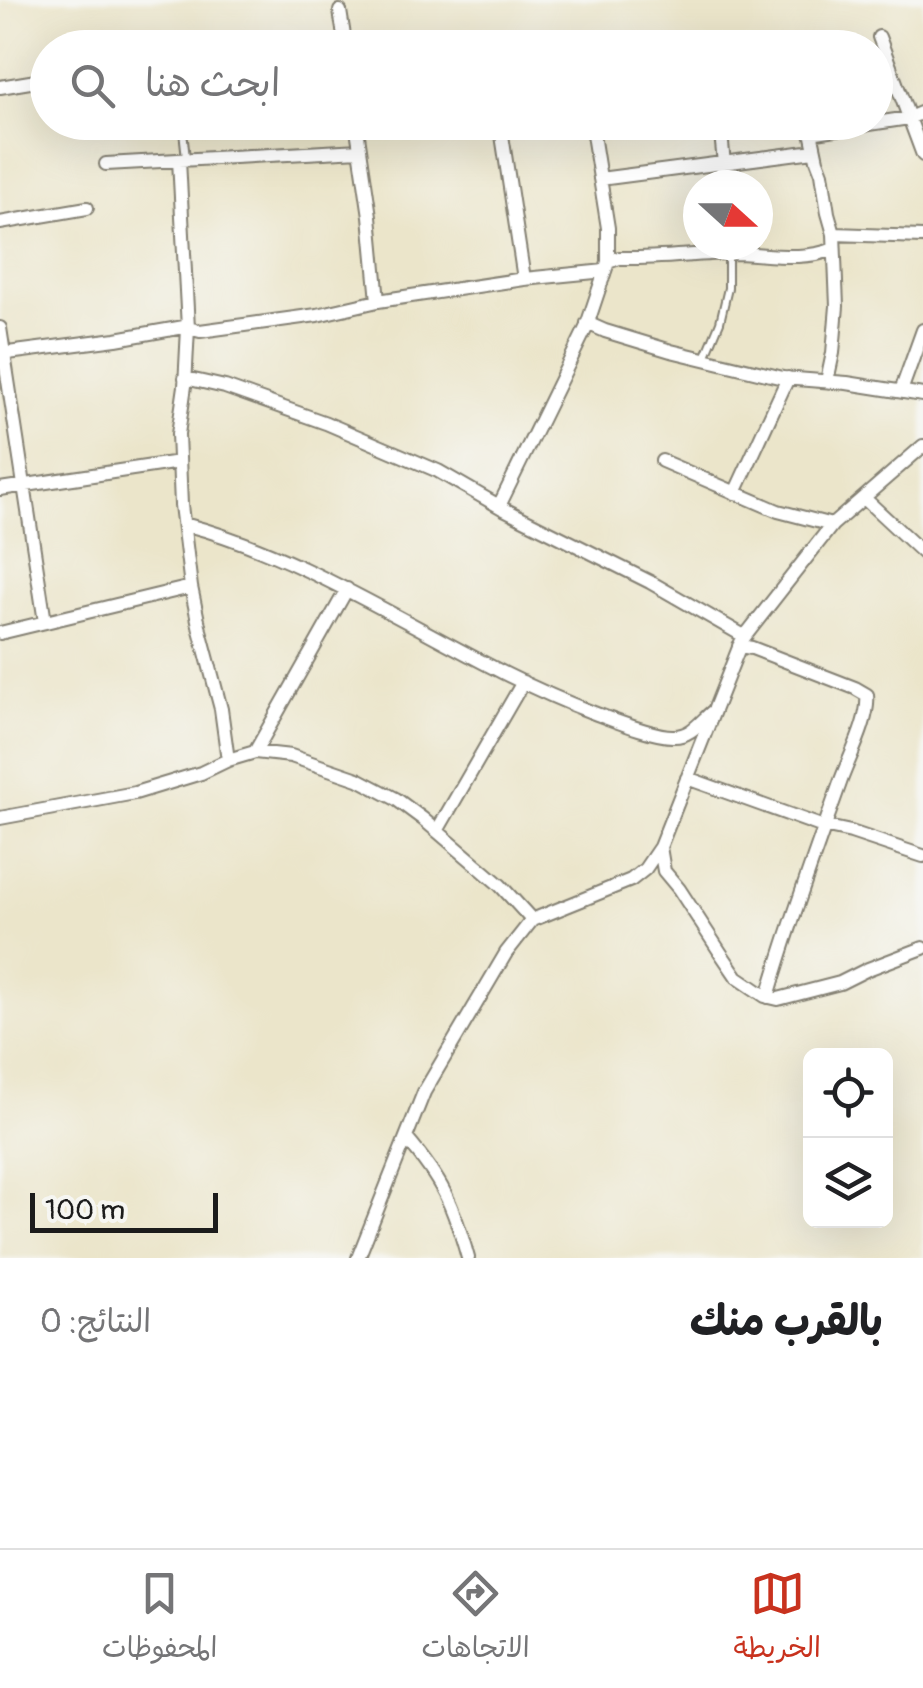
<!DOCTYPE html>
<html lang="ar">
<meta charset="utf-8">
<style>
:root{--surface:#fff;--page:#f6f6f6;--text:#202124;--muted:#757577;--line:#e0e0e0;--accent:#c8321e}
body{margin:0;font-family:Pangolin,"Playpen Sans Arabic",sans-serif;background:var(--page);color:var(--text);direction:rtl}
.controls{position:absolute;right:30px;bottom:30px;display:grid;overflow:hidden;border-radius:15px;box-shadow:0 10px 40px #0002}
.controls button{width:90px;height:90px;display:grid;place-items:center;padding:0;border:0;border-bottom:2px solid var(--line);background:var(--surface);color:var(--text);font:50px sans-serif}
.compass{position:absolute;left:683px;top:170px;width:90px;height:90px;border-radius:50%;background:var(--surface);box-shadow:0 10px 40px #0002;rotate:111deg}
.scale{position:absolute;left:30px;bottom:25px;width:188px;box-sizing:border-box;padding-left:10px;border:5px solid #1c1c1c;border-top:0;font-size:28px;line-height:35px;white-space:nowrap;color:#1c1c1c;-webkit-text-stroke:8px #f6f6f2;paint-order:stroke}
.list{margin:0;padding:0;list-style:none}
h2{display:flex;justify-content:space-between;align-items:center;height:130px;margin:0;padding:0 40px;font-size:42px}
h2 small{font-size:32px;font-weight:400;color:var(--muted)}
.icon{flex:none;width:55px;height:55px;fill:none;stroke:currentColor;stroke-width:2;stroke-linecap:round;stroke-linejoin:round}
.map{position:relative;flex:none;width:923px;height:1258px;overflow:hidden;direction:ltr}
.search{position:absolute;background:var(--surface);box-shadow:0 10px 40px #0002;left:30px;right:30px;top:30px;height:110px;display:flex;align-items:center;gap:25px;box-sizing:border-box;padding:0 35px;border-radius:55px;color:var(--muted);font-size:38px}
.sheet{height:290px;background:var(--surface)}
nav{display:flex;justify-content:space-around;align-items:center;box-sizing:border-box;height:140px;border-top:2px solid var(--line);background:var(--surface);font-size:28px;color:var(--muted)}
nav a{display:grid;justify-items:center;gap:5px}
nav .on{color:var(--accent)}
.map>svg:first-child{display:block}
</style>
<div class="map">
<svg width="923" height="1258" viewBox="0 0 923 1258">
<rect width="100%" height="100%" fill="#f6f6f2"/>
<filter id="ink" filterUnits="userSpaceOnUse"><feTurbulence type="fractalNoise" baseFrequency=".01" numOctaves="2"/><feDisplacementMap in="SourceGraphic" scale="20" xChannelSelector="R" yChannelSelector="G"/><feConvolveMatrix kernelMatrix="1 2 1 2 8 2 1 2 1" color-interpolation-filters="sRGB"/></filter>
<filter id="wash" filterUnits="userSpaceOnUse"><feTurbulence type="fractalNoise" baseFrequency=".0048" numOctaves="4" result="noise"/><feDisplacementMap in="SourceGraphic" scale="40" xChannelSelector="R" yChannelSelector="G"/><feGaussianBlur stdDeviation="2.25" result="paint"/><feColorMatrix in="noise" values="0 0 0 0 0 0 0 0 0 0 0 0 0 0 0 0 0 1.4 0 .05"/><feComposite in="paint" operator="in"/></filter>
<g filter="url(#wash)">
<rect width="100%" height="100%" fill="#ebe5ca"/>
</g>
<g filter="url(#ink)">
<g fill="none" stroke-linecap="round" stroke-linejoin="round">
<!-- lane casing -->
<g stroke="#848073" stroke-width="10">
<path id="lane" d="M182,122l4,36
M705,358l15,-36 8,-34v-33"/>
</g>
<!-- street casing -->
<g stroke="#848073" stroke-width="16">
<path id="street" d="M340,11l6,37
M879,37l44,118
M0,87l48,-8
M356,122l14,94 8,85
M500,122l24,157
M591,122l17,106v34
M720,122l6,63
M809,122l8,38 5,13 6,40 6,21 3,72 -4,47 -6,28
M810,133l99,-15 14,-6
M179,160l9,168 -3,58 -7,48 3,71 10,82 9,43 21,79 7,51
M106,164l254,-14
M600,179l214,-28
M0,223l87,-15
M834,234l89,3
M587,323l18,8 66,20 112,27 64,5 76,12
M0,328l45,294
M0,354l116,-15 68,-12 16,4 117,-16 61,-14 146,-22 81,-8
M185,378l40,9 101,36 112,48 66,38 146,73 94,54
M901,391l22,-61
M662,461l116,50 54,14
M0,489l179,-27
M735,493l53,-115
M864,498l59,55
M499,506l87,-178 22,-66 11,-4c37,1 75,-4 112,-5 33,0 71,9 103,-4
M184,524c147,39 269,136 410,189 19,7 61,24 80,23 17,0 26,-14 38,-24
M0,633l191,-46
M739,646l13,2 103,40 12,7c3,25 -19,64 -27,88 -25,71 -51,141 -72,214
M255,752l92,-163
M687,778l131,47 33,7 72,24
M0,818l135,-25 66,-20 27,-13 27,-8 36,4 67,23 38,20 27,20 77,66 32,35
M437,831l86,-149
M660,847l4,24 15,18 41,63 17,25 28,19 13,3 62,-16 28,-14 55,-21
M406,1138c36,42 47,66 62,120
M358,1258l66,-166 82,-139 26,-33 99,-40 14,-11 15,-22 82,-207 90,-115 91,-79"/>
</g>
<!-- lane -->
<use href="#lane" stroke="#fff" stroke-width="6"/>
<!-- street -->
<use href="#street" stroke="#fff" stroke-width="12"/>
</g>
</g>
</svg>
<div class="controls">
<button><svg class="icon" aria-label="locate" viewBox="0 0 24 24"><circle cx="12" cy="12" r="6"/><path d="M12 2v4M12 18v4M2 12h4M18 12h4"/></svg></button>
<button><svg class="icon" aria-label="layers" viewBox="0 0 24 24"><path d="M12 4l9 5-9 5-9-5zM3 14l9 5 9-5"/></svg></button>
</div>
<svg class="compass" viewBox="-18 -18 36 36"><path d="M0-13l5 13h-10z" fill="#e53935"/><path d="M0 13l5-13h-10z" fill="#757577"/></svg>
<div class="scale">100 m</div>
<div class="search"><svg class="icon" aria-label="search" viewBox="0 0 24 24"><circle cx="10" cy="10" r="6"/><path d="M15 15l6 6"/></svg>ابحث هنا</div>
</div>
<section class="sheet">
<h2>بالقرب منك<small>النتائج: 0</small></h2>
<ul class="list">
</ul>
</section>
<nav>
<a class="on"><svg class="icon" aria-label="map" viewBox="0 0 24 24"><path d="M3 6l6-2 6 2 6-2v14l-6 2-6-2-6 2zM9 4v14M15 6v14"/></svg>الخريطة</a>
<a><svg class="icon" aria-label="directions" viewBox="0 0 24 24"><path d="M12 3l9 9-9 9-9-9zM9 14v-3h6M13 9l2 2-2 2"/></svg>الاتجاهات</a>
<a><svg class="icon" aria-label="saved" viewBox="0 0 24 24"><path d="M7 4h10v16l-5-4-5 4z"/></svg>المحفوظات</a>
</nav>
